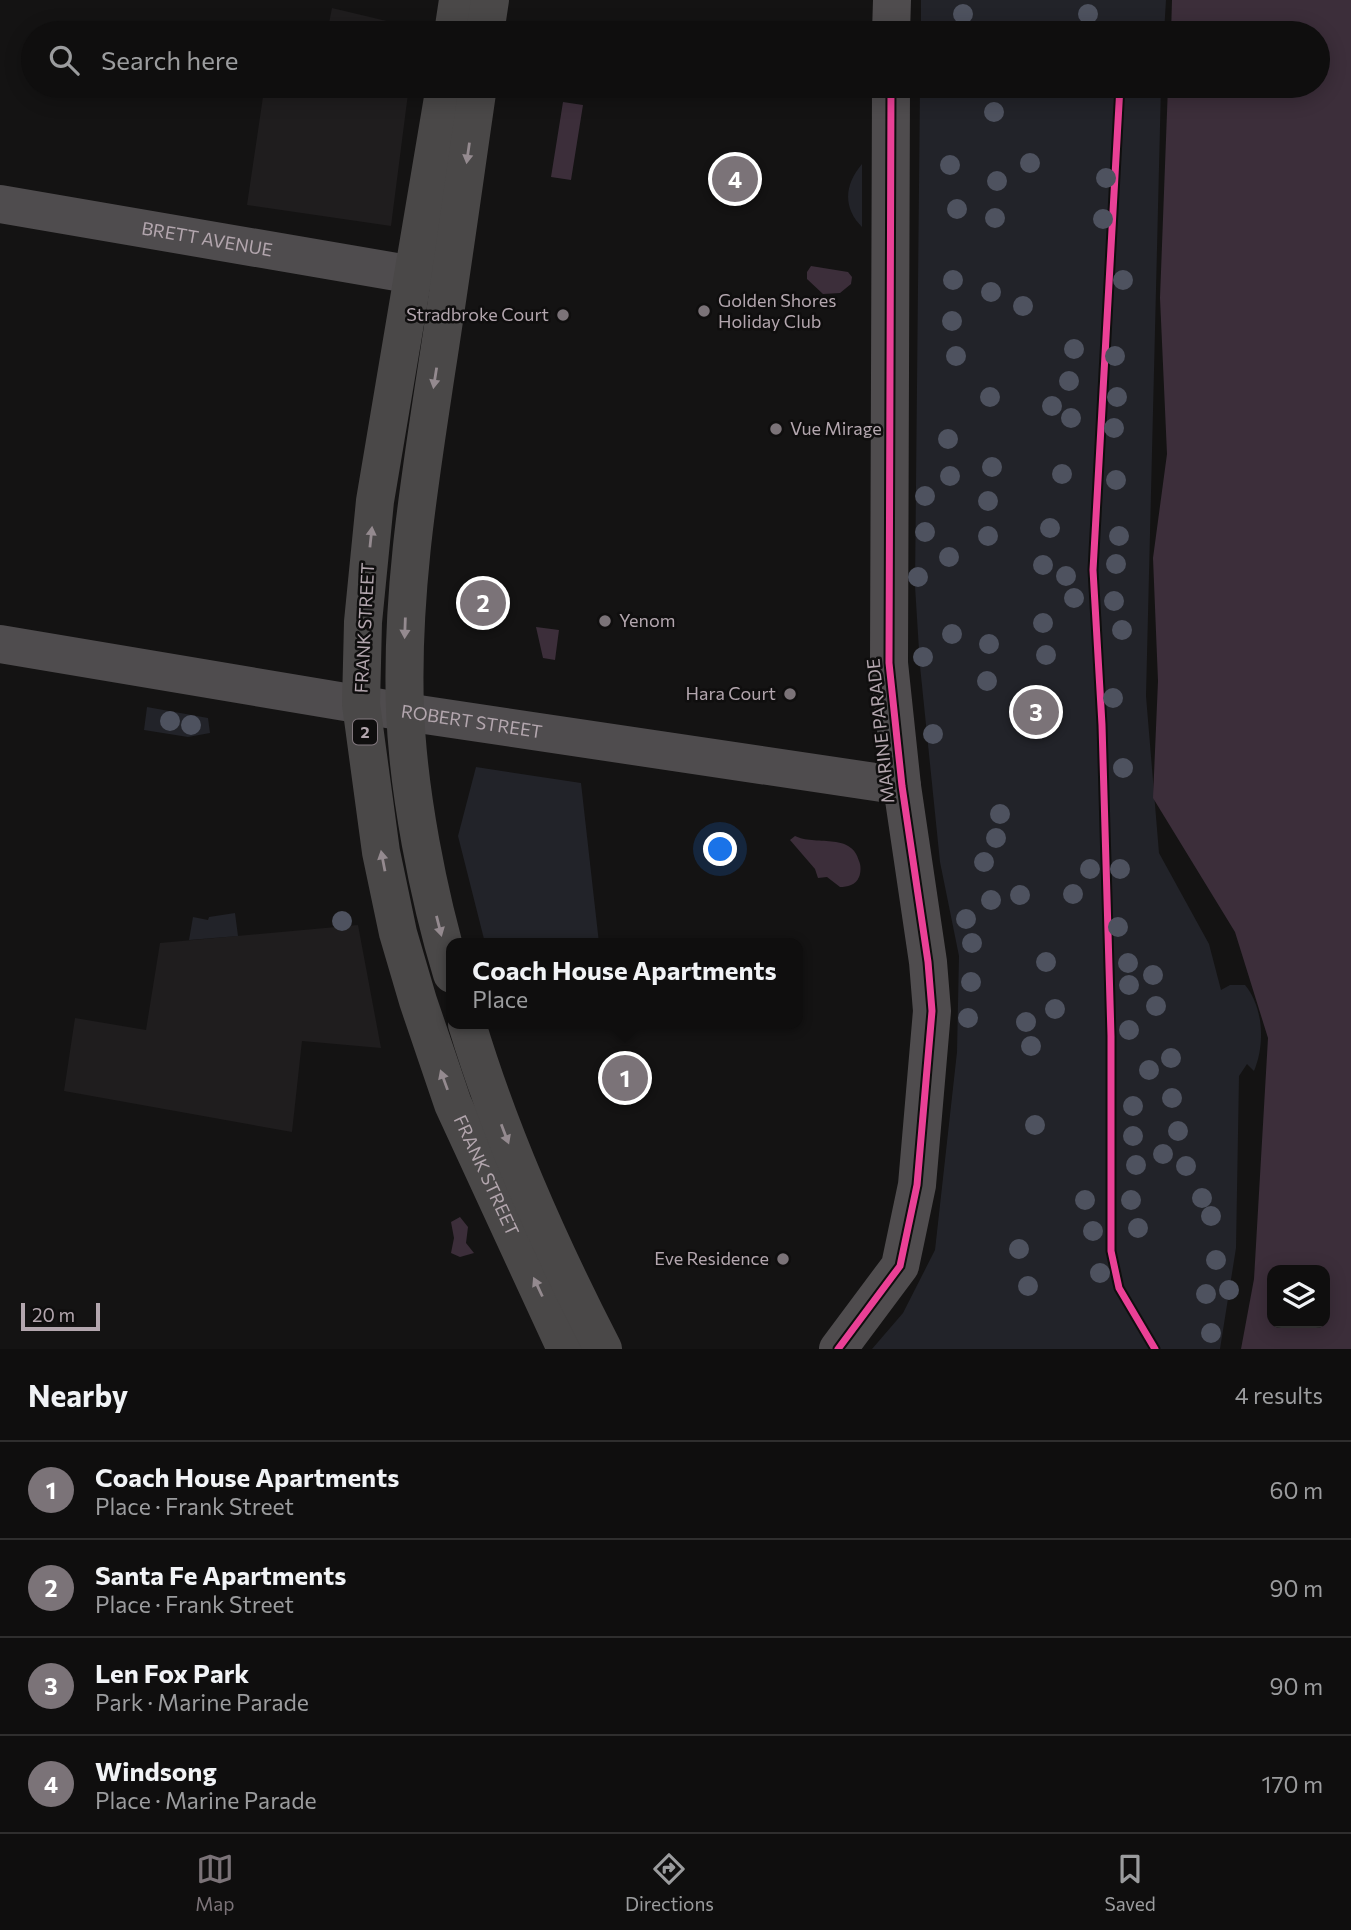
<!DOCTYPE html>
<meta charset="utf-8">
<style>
:root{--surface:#0f0e0e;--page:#1d1c1c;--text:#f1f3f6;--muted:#9b9c9e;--line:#2f2e2e;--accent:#7b7378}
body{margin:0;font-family:Commissioner,sans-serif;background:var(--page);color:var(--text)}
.controls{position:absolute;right:21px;bottom:21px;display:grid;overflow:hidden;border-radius:14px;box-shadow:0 4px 18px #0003}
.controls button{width:63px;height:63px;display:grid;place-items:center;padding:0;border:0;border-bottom:2px solid var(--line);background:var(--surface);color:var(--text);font:35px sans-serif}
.scale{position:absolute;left:21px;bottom:18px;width:79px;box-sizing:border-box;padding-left:7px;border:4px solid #b3a6ae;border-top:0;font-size:19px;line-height:24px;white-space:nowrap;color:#b3a6ae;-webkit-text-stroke:5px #0f0e0e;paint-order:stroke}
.you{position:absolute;left:721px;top:850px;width:24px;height:24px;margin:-18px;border:5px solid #fff;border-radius:50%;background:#1a73e8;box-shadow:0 0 0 10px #1a73e833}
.badge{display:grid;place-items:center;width:46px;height:46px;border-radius:50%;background:var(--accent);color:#fff;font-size:23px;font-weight:700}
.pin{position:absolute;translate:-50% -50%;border:4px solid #fff;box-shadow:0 2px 7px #0006}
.popup{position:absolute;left:446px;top:938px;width:357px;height:91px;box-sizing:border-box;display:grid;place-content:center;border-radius:14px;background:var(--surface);filter:drop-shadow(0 2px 5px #0005);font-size:23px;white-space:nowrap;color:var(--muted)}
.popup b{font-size:26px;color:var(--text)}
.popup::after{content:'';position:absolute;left:50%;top:100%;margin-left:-14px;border:14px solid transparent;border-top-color:var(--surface)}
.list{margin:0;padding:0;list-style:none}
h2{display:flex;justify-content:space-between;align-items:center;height:91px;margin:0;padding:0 28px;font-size:30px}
h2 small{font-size:23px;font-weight:400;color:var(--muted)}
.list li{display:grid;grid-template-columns:46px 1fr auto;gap:21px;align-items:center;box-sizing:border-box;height:98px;padding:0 28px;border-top:2px solid var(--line)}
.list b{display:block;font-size:26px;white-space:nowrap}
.list p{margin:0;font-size:23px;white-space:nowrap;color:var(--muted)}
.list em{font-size:23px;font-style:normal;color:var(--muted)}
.icon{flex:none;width:38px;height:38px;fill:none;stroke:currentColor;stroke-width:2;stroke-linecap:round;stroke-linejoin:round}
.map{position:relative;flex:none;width:1351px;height:1349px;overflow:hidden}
.search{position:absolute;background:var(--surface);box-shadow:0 4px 18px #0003;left:21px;right:21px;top:21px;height:77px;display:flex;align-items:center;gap:18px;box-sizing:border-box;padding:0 24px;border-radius:38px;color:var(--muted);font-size:26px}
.sheet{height:483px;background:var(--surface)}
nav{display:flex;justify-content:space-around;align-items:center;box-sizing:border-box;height:98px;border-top:2px solid var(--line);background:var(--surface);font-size:19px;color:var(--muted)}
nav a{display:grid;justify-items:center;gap:4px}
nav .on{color:var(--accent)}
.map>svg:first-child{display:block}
</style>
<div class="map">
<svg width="1351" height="1349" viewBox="0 0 1351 1349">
<rect width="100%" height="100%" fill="#141313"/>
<!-- built -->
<path fill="#1f1d1e" d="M332,8l84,20 -1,5h-88z
M318,86h91l-18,140 -144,-21 17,-115 51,8z
M358,925l23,123 -79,-7 -10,91 -228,-41 11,-73 71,12 14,-87z"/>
<!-- green -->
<path fill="#222329" d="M921,0h245l-2,33h-243z
M920,86h241l-15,610 13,157 50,91 12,46 9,-5h15c19,23 20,60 9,86l-7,-7 -8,12 -3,172 -16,101h-348l31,-36 32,-63 22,-198 2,-96 -19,-94 -20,-196 -5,-80z
M862,164v63c-20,-20 -17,-43 0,-63z
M147,707l61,11 2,15 -22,4 -44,-7z
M476,767l105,16 18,160h-114l-27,-107z
M235,913l3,23 -49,4 4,-23 15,3 1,-3z"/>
<!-- water -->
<path fill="#3c2e3a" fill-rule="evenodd" d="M1172,0h179v1349h-110l13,-70 14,-241 -33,-106 -82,-134 5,-117 -5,-123 14,-104 -7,-156 8,-212h150v-53h-147zM1325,1270v53h-53v-53z
M563,102l20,3 -12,75 -20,-3z
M811,266l37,6 4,5 -1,7 -11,9 -17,1 -16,-15v-7z
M536,627l23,3 -4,30 -12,-2z
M795,836c19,10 57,-4 64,25 2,4 2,11 0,16 -3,8 -12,10 -19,10l-13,-10 -9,1 -3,-9 -25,-29z
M460,1217l8,10 -2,16 8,10 -14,4 -9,-4 3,-15 -3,-16z"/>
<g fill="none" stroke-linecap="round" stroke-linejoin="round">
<!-- minor -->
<g stroke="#4f4c4e" stroke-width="38">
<path d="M891,33l1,-33"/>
<path id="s1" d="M0,204l414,71"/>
<path id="s2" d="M0,644l405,68 497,74"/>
<path d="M838,1349l62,-83 17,-81 15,-174 -4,-49 -26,-176 -13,-123 2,-577"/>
</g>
<!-- highway -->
<g stroke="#4a4848" stroke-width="38">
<path d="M453,33l5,-33"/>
<path d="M485,33l5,-33"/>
<path id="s3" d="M445,86l-70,415 -12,121 -2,82 20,148 17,81 20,68 35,103 113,245"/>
<path d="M452,974c-24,-79 -44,-183 -47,-265 -4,-114 14,-224 31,-336 15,-96 28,-191 42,-287"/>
<path d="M467,1024c34,113 82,220 136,325"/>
</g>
<!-- cycleway casing -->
<g stroke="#0f0e0e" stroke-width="11">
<path id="cycleway" d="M1120,86l-27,484 9,155 9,311v215l8,37 36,61
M838,1349l62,-83 17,-81 15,-174 -4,-49 -26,-176 -13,-123 2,-577"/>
</g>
<!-- cycleway -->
<use href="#cycleway" stroke="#ea4096" stroke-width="7"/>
</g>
<!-- trees -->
<g fill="#4e525f">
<circle cx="963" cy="14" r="10"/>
<circle cx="1088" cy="14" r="10"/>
<circle cx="994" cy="112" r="10"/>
<circle cx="1030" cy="163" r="10"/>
<circle cx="950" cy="165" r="10"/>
<circle cx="1106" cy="178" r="10"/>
<circle cx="997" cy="181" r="10"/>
<circle cx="957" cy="209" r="10"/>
<circle cx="995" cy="218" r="10"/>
<circle cx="1103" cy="219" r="10"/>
<circle cx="953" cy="280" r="10"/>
<circle cx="1123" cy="280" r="10"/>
<circle cx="991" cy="292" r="10"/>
<circle cx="1023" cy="306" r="10"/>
<circle cx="952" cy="321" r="10"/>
<circle cx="1074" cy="349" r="10"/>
<circle cx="956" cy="356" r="10"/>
<circle cx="1115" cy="356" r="10"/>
<circle cx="1069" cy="381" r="10"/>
<circle cx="990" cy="397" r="10"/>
<circle cx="1117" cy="397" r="10"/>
<circle cx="1052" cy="406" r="10"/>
<circle cx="1071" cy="418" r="10"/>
<circle cx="1114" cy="428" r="10"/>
<circle cx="948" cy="439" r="10"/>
<circle cx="992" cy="467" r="10"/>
<circle cx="1062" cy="474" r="10"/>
<circle cx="950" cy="476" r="10"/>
<circle cx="1116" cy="480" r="10"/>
<circle cx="925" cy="496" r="10"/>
<circle cx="988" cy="501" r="10"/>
<circle cx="1050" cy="528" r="10"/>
<circle cx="925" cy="532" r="10"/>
<circle cx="988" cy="536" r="10"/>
<circle cx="1119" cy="536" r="10"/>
<circle cx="949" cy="557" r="10"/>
<circle cx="1116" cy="564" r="10"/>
<circle cx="1043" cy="565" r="10"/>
<circle cx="1066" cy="576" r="10"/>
<circle cx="918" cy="577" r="10"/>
<circle cx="1074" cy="598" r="10"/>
<circle cx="1114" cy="601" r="10"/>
<circle cx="1043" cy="623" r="10"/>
<circle cx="1122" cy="630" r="10"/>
<circle cx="952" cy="634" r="10"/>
<circle cx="989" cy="644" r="10"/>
<circle cx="1046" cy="655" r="10"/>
<circle cx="923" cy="657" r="10"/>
<circle cx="987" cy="681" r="10"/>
<circle cx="1113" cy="698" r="10"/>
<circle cx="170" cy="721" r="10"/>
<circle cx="191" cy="725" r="10"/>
<circle cx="933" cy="734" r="10"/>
<circle cx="1123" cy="768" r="10"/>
<circle cx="1000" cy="814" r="10"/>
<circle cx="996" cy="838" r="10"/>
<circle cx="984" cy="862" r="10"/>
<circle cx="1090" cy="869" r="10"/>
<circle cx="1120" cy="869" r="10"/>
<circle cx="1073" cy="894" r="10"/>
<circle cx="1020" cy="895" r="10"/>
<circle cx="991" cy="900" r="10"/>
<circle cx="966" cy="919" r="10"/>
<circle cx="342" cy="921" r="10"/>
<circle cx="1118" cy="927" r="10"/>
<circle cx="972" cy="943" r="10"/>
<circle cx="1046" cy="962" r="10"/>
<circle cx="1128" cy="963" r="10"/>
<circle cx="1153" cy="975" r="10"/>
<circle cx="971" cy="982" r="10"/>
<circle cx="1129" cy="985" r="10"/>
<circle cx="1156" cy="1006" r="10"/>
<circle cx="1055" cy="1009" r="10"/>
<circle cx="968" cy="1018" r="10"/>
<circle cx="1026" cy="1022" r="10"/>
<circle cx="1129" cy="1030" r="10"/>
<circle cx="1031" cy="1046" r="10"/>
<circle cx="1171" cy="1058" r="10"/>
<circle cx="1149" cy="1070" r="10"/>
<circle cx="1172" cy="1098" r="10"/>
<circle cx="1133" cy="1106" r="10"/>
<circle cx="1035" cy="1125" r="10"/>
<circle cx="1178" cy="1131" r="10"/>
<circle cx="1133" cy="1136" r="10"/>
<circle cx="1163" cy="1154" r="10"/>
<circle cx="1136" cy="1165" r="10"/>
<circle cx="1186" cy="1166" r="10"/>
<circle cx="1202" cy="1198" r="10"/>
<circle cx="1085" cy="1200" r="10"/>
<circle cx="1131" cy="1200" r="10"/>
<circle cx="1211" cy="1216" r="10"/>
<circle cx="1138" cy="1228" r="10"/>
<circle cx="1093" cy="1231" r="10"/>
<circle cx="1019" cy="1249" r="10"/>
<circle cx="1216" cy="1260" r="10"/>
<circle cx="1100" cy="1273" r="10"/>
<circle cx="1028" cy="1286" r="10"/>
<circle cx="1229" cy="1290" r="10"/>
<circle cx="1206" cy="1294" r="10"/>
<circle cx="1211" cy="1333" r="10"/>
</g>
<!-- one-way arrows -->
<defs><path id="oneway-solid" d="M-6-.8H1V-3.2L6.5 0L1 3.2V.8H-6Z" transform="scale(1.75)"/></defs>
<g fill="#948a8f">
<use href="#oneway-solid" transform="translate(468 153) rotate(98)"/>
<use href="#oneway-solid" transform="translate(435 378) rotate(99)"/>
<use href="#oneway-solid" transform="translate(371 537) rotate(-84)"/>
<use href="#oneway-solid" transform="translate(405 628) rotate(92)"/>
<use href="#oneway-solid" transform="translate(383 861) rotate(-101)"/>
<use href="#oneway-solid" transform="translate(439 926) rotate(76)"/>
<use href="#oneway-solid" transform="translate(444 1080) rotate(-110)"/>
<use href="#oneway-solid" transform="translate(505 1134) rotate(69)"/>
<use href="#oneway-solid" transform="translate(538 1287) rotate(-115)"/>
</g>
<!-- markers -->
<g fill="#7b7378" stroke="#0f0e0e" stroke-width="2.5">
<circle cx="704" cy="311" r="7"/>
<circle cx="563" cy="315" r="7"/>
<circle cx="776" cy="429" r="7"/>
<circle cx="605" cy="621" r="7"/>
<circle cx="790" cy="694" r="7"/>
<circle cx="783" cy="1259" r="7"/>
</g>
<g text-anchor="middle" stroke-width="5" stroke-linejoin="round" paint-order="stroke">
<!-- shield labels -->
<rect fill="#0f0e0e" stroke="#82787e" stroke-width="2" x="353" y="719.5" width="24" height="25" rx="5"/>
<g font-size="16" font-weight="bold" fill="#b3a6ae">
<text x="365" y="738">2</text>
</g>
<!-- street labels -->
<g font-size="18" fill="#b3a6ae" stroke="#0f0e0e">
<text dy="6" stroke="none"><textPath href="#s1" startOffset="210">BRETT AVENUE</textPath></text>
<text transform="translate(365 628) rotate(-87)" y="6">FRANK STREET</text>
<text dy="6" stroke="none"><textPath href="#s2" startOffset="478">ROBERT STREET</textPath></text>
<text transform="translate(881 731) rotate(-96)" y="6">MARINE PARADE</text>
<text dy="6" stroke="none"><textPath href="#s3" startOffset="1115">FRANK STREET</textPath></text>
</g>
<!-- poi labels -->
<g font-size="18" fill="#b3a6ae" stroke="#0f0e0e" text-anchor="start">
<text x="718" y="307">Golden Shores<tspan x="718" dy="21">Holiday Club</tspan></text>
<text x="549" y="321" text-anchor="end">Stradbroke Court</text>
<text x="790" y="435">Vue Mirage</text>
<text x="619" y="627">Yenom</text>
<text x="776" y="700" text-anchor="end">Hara Court</text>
<text x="769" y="1265" text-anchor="end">Eve Residence</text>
</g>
</g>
</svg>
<div class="controls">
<button><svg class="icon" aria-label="layers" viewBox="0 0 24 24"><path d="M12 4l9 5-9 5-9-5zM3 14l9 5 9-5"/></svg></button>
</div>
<div class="scale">20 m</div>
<div class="you"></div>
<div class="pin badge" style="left:625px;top:1078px">1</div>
<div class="popup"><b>Coach House Apartments</b>Place</div>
<div class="pin badge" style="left:483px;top:603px">2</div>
<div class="pin badge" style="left:1036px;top:712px">3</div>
<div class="pin badge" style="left:735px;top:179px">4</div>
<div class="search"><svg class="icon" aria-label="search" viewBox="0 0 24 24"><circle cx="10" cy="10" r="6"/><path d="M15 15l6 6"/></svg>Search here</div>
</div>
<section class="sheet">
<h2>Nearby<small>4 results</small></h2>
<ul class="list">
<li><span class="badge">1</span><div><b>Coach House Apartments</b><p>Place · Frank Street</p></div><em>60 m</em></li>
<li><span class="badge">2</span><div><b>Santa Fe Apartments</b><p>Place · Frank Street</p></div><em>90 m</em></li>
<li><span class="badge">3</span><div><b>Len Fox Park</b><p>Park · Marine Parade</p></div><em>90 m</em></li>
<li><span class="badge">4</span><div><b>Windsong</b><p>Place · Marine Parade</p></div><em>170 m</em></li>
</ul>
</section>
<nav>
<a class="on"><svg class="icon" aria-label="map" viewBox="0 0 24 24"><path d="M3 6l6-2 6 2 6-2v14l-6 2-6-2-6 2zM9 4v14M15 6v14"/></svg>Map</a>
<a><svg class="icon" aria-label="directions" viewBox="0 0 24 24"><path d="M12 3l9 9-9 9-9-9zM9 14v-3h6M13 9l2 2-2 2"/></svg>Directions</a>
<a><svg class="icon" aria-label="saved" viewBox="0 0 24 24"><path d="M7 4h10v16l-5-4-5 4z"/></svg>Saved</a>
</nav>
